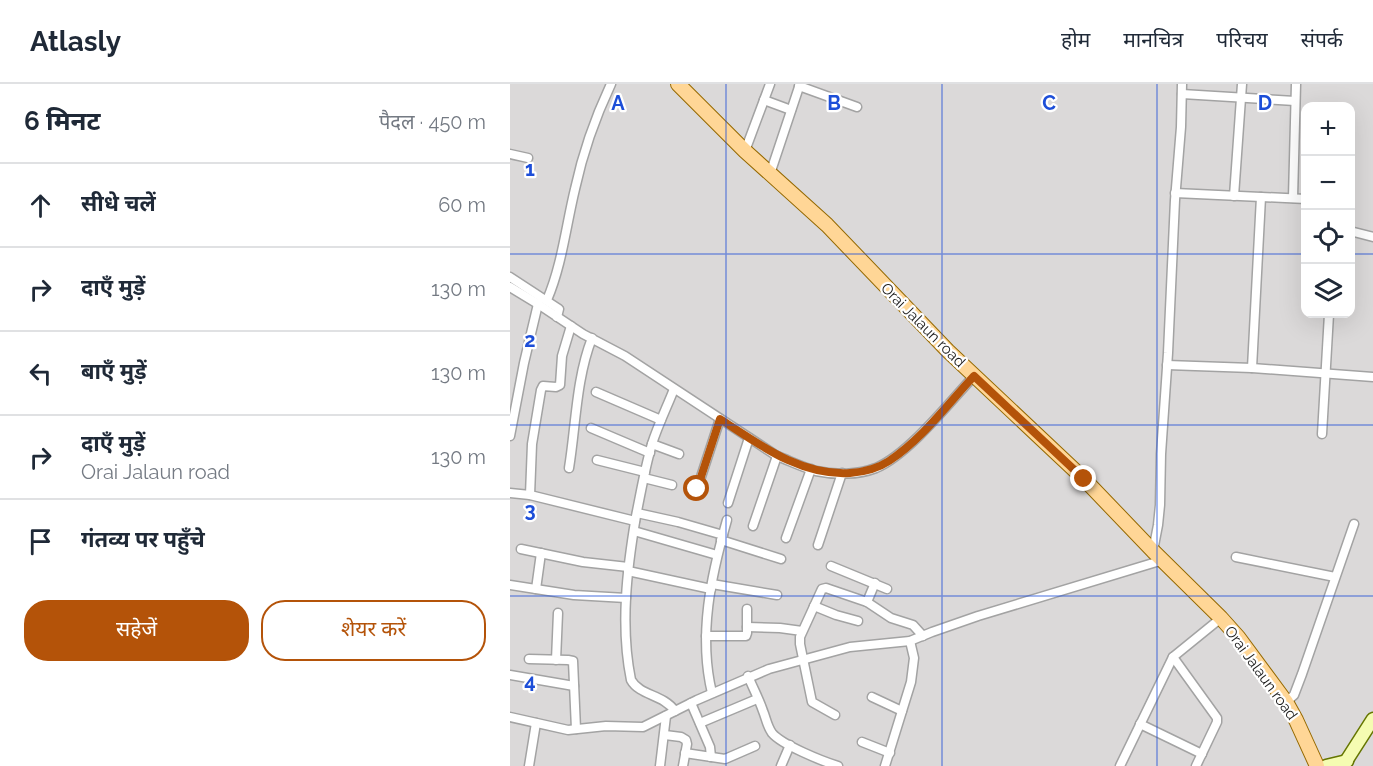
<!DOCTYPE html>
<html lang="hi">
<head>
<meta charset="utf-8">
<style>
  body { margin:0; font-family:Raleway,"Noto Sans Devanagari",sans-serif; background:#f2f2f3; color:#1f2937 }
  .controls { position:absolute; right:18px; top:18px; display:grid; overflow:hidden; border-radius:12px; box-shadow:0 6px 24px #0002 }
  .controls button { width:54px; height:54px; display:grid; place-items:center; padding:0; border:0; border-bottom:2px solid #e0e1e3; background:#fff; color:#1f2937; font:30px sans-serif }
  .stop { position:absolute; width:18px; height:18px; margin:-14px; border:4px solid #b45309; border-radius:50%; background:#fff }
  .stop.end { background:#b45309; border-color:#fff; box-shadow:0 2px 6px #0008 }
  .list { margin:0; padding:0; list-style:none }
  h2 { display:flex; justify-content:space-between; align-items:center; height:78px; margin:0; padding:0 24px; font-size:26px }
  h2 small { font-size:20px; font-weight:400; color:#747a83 }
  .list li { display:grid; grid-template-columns:39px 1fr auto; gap:18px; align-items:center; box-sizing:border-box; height:84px; padding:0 24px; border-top:2px solid #e0e1e3 }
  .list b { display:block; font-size:22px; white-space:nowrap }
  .list p { margin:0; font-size:20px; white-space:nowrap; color:#747a83 }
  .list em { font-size:20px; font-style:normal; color:#747a83 }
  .actions { display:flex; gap:12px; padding:18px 24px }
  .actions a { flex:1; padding:14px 0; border:2px solid #b45309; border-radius:24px; text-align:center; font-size:21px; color:#b45309 }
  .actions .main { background:#b45309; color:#fff }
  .icon { flex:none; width:33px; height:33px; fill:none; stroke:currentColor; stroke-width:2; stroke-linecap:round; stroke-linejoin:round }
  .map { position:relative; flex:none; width:863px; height:682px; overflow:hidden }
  header { display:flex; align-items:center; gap:36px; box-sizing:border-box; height:84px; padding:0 30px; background:#fff; border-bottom:2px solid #e0e1e3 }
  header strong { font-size:28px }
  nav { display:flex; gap:33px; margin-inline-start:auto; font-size:21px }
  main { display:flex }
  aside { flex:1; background:#fff }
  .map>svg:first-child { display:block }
</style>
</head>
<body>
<header>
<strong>Atlasly</strong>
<nav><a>होम</a><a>मानचित्र</a><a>परिचय</a><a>संपर्क</a></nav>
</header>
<main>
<aside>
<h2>6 मिनट<small>पैदल · 450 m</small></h2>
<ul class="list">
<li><svg class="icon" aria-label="ahead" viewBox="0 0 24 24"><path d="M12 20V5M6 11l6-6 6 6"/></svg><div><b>सीधे चलें</b></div><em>60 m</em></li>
<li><svg class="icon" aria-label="right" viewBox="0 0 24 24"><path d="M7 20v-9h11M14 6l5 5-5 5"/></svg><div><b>दाएँ मुड़ें</b></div><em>130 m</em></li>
<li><svg class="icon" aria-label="left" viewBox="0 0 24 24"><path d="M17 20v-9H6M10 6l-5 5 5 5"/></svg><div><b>बाएँ मुड़ें</b></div><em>130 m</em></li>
<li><svg class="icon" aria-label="right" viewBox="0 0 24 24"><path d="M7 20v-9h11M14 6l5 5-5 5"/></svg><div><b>दाएँ मुड़ें</b><p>Orai Jalaun road</p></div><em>130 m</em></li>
<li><svg class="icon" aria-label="arrive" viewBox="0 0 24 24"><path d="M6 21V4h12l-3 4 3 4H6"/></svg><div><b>गंतव्य पर पहुँचे</b></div></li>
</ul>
<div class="actions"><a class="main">सहेजें</a><a>शेयर करें</a></div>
</aside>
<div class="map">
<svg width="863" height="682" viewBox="0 0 863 682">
  <rect width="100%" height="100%" fill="#eeeae1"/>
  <path fill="#dbd9d9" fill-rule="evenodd" d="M 0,0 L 863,0 L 863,682 L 0,682 ZM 796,22 L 840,22 L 840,230 L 796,230 Z"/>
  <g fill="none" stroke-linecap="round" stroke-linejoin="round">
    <defs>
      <g id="street">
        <path d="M 289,2 L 347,23"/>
        <path d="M 672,10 L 785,17"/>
        <path d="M 254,16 L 281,26"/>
        <path d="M 235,67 L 260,0"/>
        <path d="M 0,70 L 18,74"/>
        <path d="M 260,90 L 290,0"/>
        <path d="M 665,109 L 796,115"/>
        <path d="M 724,112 L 732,0"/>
        <path d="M 783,114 L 786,0"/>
        <path d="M 840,147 L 863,153"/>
        <path d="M 0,193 L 49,225 L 47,233"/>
        <path d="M 0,203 L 28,220 L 73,250 L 115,272 L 267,372 C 280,377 292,383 306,387 C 325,391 348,391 366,384 C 399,370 439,319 464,292"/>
        <path d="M 37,216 C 52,181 56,142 65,105 C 73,68 85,34 101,0"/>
        <path d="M 657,281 L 742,284 L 863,293"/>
        <path d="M 742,284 L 751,113"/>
        <path d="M 164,305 C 157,323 148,341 142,360 C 135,383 131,408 126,432 C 117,485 110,542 121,596 C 130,612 153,610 165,627"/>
        <path d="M 86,308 L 151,336"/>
        <path d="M 81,344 L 140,369"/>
        <path d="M 812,350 L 819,230"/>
        <path d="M 0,352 L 14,279 L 28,220"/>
        <path d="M 142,360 L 169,370"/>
        <path d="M 87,376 L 135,388"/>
        <path d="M 59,384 C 66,341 66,295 82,254"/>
        <path d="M 134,394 L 162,401"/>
        <path d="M 187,405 L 210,335"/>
        <path d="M 0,409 L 20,411 L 125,437"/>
        <path d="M 20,411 L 22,360 L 31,306 L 33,302 L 46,303 L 50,301 L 52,272 L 61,242"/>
        <path d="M 218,419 L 239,354"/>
        <path d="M 127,429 L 168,438 L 213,451"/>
        <path d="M 243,442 L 267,372"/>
        <path d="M 124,447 L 207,471"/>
        <path d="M 276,454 L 301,385"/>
        <path d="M 211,456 L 271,475"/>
        <path d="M 308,461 L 332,389"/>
        <path d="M 11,465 L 73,478 L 118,483"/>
        <path d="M 643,467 L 648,441 L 650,421 L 651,370 L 658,269 L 665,116 L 671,43 L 672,0"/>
        <path d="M 726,473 L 825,493"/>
        <path d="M 321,482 L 377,505"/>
        <path d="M 118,487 L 201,505"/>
        <path d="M 202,500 L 267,511"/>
        <path d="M 0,501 L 64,511 L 116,514"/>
        <path d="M 26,505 L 31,469"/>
        <path d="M 357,518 L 365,499"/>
        <path d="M 304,522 L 326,531 L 348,537"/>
        <path d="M 237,543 L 270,544 L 292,547"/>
        <path d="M 196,552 L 236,552 L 237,549 L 237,525"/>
        <path d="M 663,573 L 707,634 L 707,638 L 686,682"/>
        <path d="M 19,575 L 58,576 L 63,577 L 66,645"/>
        <path d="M 46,576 L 48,529"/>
        <path d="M 0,591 L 64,602"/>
        <path d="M 238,592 C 243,604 249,615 253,627 C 256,634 257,642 262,649 C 272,661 312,677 328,682"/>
        <path d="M 202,609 C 188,551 201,492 217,436"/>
        <path d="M 362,613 L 392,627"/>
        <path d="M 776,618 L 784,611 L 792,590 L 844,440"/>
        <path d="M 181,619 L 200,663 L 201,673"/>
        <path d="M 325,631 L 302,618 L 290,560 L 290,553 L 312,505 L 316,504 L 357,518 L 381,534 L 403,541 L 413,552"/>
        <path d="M 0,633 L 58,646 L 96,642 L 133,643 L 187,616 L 259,585 L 340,563 L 400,557 L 422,548 L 468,532 L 653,476"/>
        <path d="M 190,639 L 247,615"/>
        <path d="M 630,640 L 692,670"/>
        <path d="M 155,651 L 171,653 L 176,656 L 177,660 L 173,682"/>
        <path d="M 352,658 L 380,669"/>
        <path d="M 175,669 L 215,675 L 245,662"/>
        <path d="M 19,682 L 26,639"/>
        <path d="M 150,682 L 156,632"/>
        <path d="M 271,682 L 280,661"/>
        <path d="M 375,682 L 401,598 L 404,574 L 400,557"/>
        <path d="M 610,682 L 663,573 L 711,534"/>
      </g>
      <g id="secondary">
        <path d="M 816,682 L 837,677"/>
        <path d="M 833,682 L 863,635"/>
      </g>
      <path id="primary" d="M 168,0 L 235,67 L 317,141 L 438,267 L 574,395 L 643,467 L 711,534 L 728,553 L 776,618 L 786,636 L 807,682"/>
    </defs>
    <use href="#street" stroke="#a3a3a3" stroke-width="11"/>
    <use href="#secondary" stroke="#657600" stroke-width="15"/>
    <use href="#primary" stroke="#956900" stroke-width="16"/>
    <use href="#street" stroke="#fff" stroke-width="8"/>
    <use href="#secondary" stroke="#f5fcb2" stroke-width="12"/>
    <use href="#primary" stroke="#ffd696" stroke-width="14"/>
  </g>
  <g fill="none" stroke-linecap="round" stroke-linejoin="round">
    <path stroke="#b45309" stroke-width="8" d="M 187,405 L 210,335 C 250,361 290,392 340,389 C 354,388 367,385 379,377 C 412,355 437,321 464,292 L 574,395"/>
  </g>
  <path fill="none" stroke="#1d4ed8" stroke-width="1.5" stroke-opacity="0.55" d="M 216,0 L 216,682M 432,0 L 432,682M 647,0 L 647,682M 0,170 L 796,170M 840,170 L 863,170M 0,341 L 863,341M 0,512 L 863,512"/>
  <g text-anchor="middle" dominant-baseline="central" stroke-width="4.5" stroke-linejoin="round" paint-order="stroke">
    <g font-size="15" fill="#1c1c1c" stroke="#fff">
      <text transform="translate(413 241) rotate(45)">Orai Jalaun road</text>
      <text transform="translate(751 589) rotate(54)">Orai Jalaun road</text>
    </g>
  </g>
  <g font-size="20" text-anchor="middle" font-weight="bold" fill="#1d4ed8" stroke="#fff" stroke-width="4.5" stroke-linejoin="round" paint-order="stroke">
    <text x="108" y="26">A</text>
    <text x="324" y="26">B</text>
    <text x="539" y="26">C</text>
    <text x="755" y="26">D</text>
    <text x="20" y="92">1</text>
    <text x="20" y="263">2</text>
    <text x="20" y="433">3</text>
    <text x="20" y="604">4</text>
  </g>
</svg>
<div class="controls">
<button>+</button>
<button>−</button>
<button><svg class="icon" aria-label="locate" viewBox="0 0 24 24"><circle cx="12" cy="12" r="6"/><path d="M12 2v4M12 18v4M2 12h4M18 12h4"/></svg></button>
<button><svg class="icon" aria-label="layers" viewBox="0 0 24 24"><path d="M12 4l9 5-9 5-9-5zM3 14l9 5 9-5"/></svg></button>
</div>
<div class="stop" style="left:187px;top:405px"></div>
<div class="stop end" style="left:574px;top:395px"></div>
</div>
</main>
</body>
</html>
